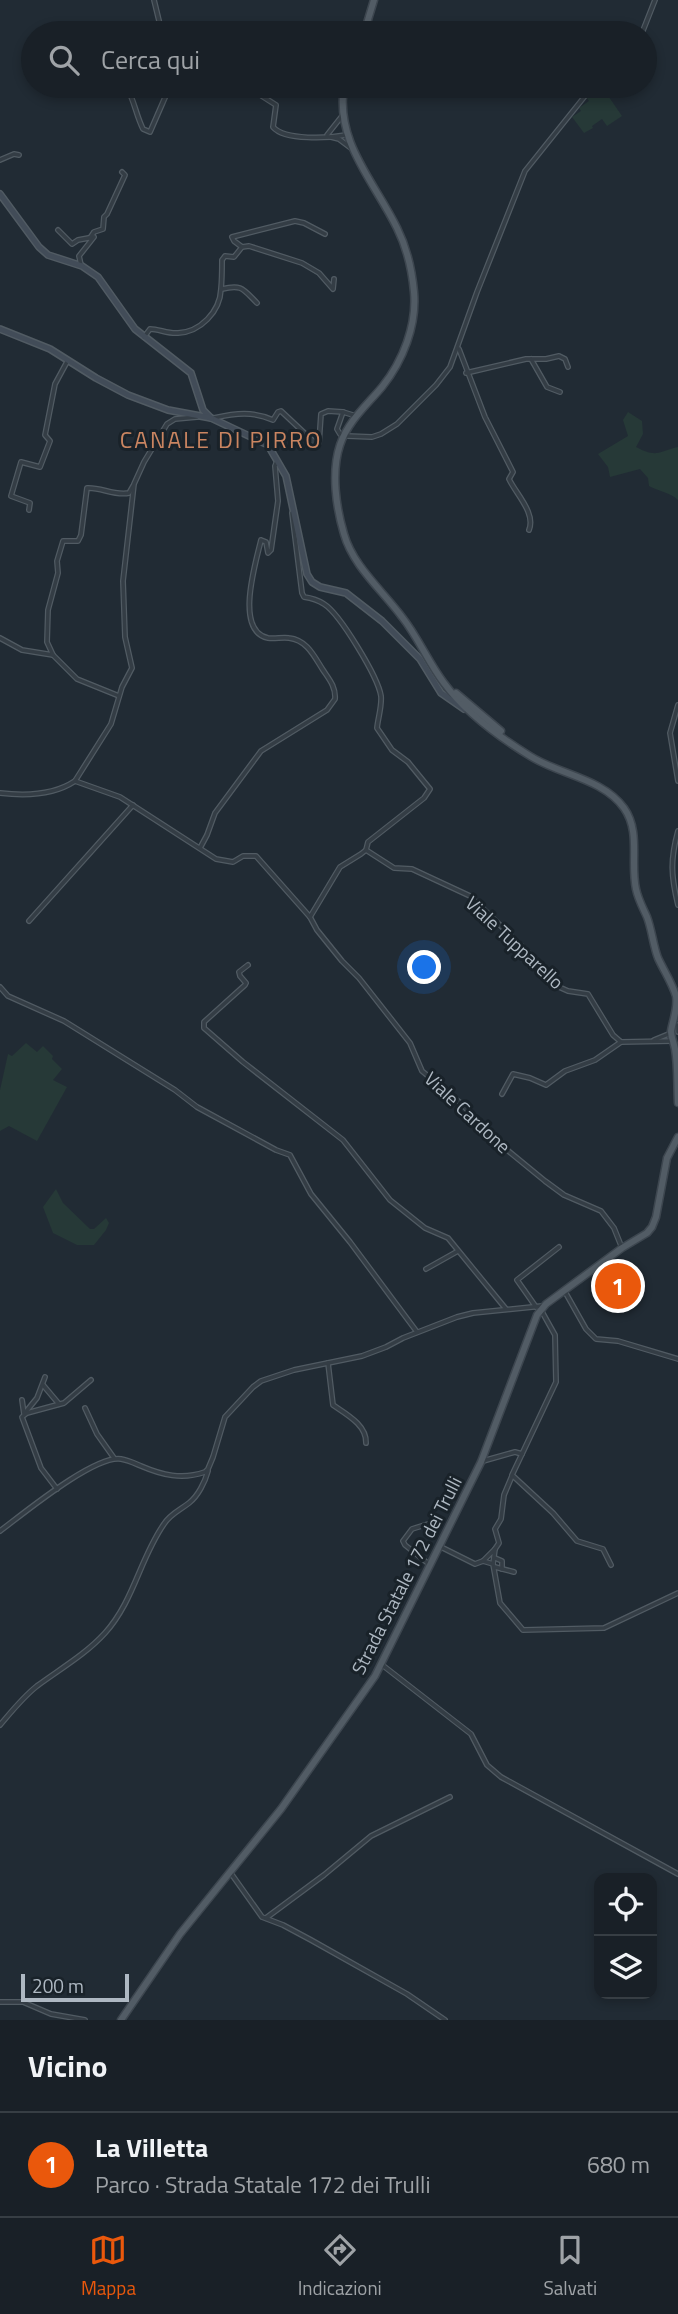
<!DOCTYPE html>
<html lang="it">
<head>
<meta charset="utf-8">
<style>
  body { margin:0; font-family:"Titillium Web",sans-serif; background:#22282f; color:#f1f3f6 }
  .controls { position:absolute; right:21px; bottom:21px; display:grid; overflow:hidden; border-radius:14px; box-shadow:0 4px 10px #0003 }
  .controls button { width:63px; height:63px; display:grid; place-items:center; padding:0; border:0; border-bottom:2px solid #373e44; background:#192027; color:#f1f3f6; font:35px sans-serif }
  .scale { position:absolute; left:21px; bottom:18px; width:108px; box-sizing:border-box; padding-left:7px; border:4px solid #aeb8c2; border-top:0; font-size:19px; line-height:24px; white-space:nowrap; color:#aeb8c2; -webkit-text-stroke:5px #192229; paint-order:stroke }
  .you { position:absolute; left:425px; top:968px; width:24px; height:24px; margin:-18px; border:5px solid #fff; border-radius:50%; background:#1a73e8; box-shadow:0 0 0 10px #1a73e833 }
  .badge { display:grid; place-items:center; width:46px; height:46px; border-radius:50%; background:#ea580c; color:#fff; font-size:23px; font-weight:700 }
  .pin { position:absolute; translate:-50% -50%; border:4px solid #fff; box-shadow:0 2px 7px #0006 }
  .list { margin:0; padding:0; list-style:none }
  h2 { display:flex; justify-content:space-between; align-items:center; height:91px; margin:0; padding:0 28px; font-size:30px }
  h2 small { font-size:23px; font-weight:400; color:#9fa3a7 }
  .list li { display:grid; grid-template-columns:46px 1fr auto; gap:21px; align-items:center; box-sizing:border-box; height:105px; padding:0 28px; border-top:2px solid #373e44 }
  .list b { display:block; font-size:26px; white-space:nowrap }
  .list p { margin:0; font-size:23px; white-space:nowrap; color:#9fa3a7 }
  .list em { font-size:23px; font-style:normal; color:#9fa3a7 }
  .icon { flex:none; width:38px; height:38px; fill:none; stroke:currentColor; stroke-width:2; stroke-linecap:round; stroke-linejoin:round }
  .map { position:relative; flex:none; width:678px; height:2020px; overflow:hidden }
  .search { position:absolute; background:#192027; box-shadow:0 4px 10px #0003; left:21px; right:21px; top:21px; height:77px; display:flex; align-items:center; gap:18px; box-sizing:border-box; padding:0 24px; border-radius:38px; color:#9fa3a7; font-size:26px }
  .sheet { height:196px; background:#192027 }
  nav { display:flex; justify-content:space-around; align-items:center; box-sizing:border-box; height:98px; border-top:2px solid #373e44; background:#192027; font-size:19px; color:#9fa3a7 }
  nav a { display:grid; justify-items:center; gap:4px }
  nav .on { color:#ea580c }
  .map>svg:first-child { display:block }
</style>
</head>
<body>
<div class="map">
<svg width="678" height="2020" viewBox="0 0 678 2020">
  <rect width="100%" height="100%" fill="#212b34"/>
  <g fill="#263937">
    <path d="M 602,87 L 622,116 L 607,126 L 602,119 L 592,126 L 593,128 L 584,133 L 572,117 L 581,111 L 579,108 L 589,101 L 587,98 Z"/>
    <path d="M 628,412 L 642,421 L 643,434 L 636,447 C 657,458 657,452 678,447 L 678,500 C 671,493 658,491 649,486 L 648,478 L 640,469 L 610,477 L 608,467 L 598,454 L 628,436 L 623,420 Z"/>
    <path d="M 26,1043 L 37,1052 L 43,1046 L 53,1056 L 52,1059 L 62,1069 L 53,1080 L 67,1087 L 37,1141 L 9,1126 L 0,1131 L 0,1090 L 8,1054 L 12,1056 Z"/>
    <path d="M 56,1189 L 63,1203 L 90,1229 L 94,1229 L 106,1218 L 109,1223 L 106,1230 L 94,1245 L 77,1245 L 53,1233 L 43,1207 Z"/>
    <path d="M 611,1260 L 637,1275 L 620,1297 L 593,1275 Z"/>
  </g>
  <g fill="none" stroke-linecap="round" stroke-linejoin="round">
    <defs>
      <g id="street">
        <path d="M 154,0 L 162,33"/>
        <path d="M 194,33 L 201,31"/>
        <path d="M 200,33 L 205,26 L 210,24 L 218,28 L 219,33"/>
        <path d="M 642,33 L 655,0"/>
        <path d="M 126,86 C 134,99 136,115 143,129 L 150,132 L 170,86"/>
        <path d="M 246,86 L 276,105 L 273,127 C 285,141 329,138 346,135"/>
        <path d="M 327,135 L 342,116"/>
        <path d="M 331,137 L 339,139 L 351,148"/>
        <path d="M 0,160 L 14,154 L 19,155"/>
        <path d="M 58,230 L 72,244 L 78,240 L 94,237 L 79,256 L 81,265"/>
        <path d="M 90,238 L 94,232 L 103,229 L 104,217 L 107,214 L 125,175 L 122,172"/>
        <path d="M 242,247 L 234,241 L 232,237 L 295,221 L 304,223 L 325,234"/>
        <path d="M 222,289 C 242,284 243,289 257,303"/>
        <path d="M 144,337 L 150,329 C 159,329 168,334 178,333 C 200,332 220,312 221,289 C 222,279 222,270 222,260 L 225,256 L 234,257 L 242,247 L 249,246 L 302,263 L 319,273 L 333,289 L 334,279"/>
        <path d="M 459,349 L 485,417 L 513,472 L 509,479 C 516,494 536,513 529,530"/>
        <path d="M 531,359 L 547,387 L 560,392"/>
        <path d="M 466,373 L 526,359 L 546,359 L 559,356 L 565,359 L 568,367"/>
        <path d="M 214,418 C 236,413 253,411 273,420 L 278,412 L 281,411 L 314,442 L 319,443 L 321,414 L 328,411 L 343,412"/>
        <path d="M 340,434 L 337,429 L 343,412 L 356,416"/>
        <path d="M 347,436 L 372,437 L 381,434 L 397,424 L 436,385 L 450,367 L 477,292 L 525,171 L 593,86"/>
        <path d="M 29,510 L 30,503 L 11,496 L 21,462 L 40,467 L 50,441 L 45,435 L 55,384 L 68,360"/>
        <path d="M 292,513 L 302,593 L 304,597 C 311,598 318,600 324,604 C 340,614 378,677 381,696 C 382,706 378,718 377,728 L 392,750 L 408,762 L 430,789 L 424,798 L 368,842 L 366,850 L 361,854 L 340,867 L 310,917"/>
        <path d="M 0,638 L 22,650 L 53,655 L 77,679 L 119,696"/>
        <path d="M 53,655 L 47,642 L 48,610 L 58,573 L 57,561 L 63,541 L 78,541 L 81,535 L 87,488 C 101,487 114,496 129,493 L 133,486"/>
        <path d="M 678,705 L 670,733 L 678,781"/>
        <path d="M 75,781 L 120,797 L 216,859 L 233,862 L 243,856 L 256,856 L 310,917 L 317,930 L 342,961 L 359,978 L 410,1043 L 422,1071 L 463,1105 L 490,1136 L 545,1181 L 564,1195 L 601,1211 L 614,1228 L 622,1248"/>
        <path d="M 75,781 L 111,724 L 122,687 L 132,668 L 125,637 L 123,581 L 134,484 L 144,462 L 167,424 L 175,419 L 197,417"/>
        <path d="M 0,793 C 25,796 54,795 75,781"/>
        <path d="M 678,831 C 670,860 671,876 678,905"/>
        <path d="M 200,848 L 207,835 L 215,813 L 261,751 L 327,710 L 335,699 C 336,687 329,679 323,670 C 314,656 307,640 289,638 C 282,637 275,639 268,638 C 234,631 256,562 261,540 L 266,542 L 268,553 L 271,550 L 278,501 L 275,466 L 277,461"/>
        <path d="M 366,850 L 394,868 L 412,869 L 470,896 L 544,968 L 559,987 L 568,991 L 588,994 L 613,1035 L 621,1042 L 672,1041"/>
        <path d="M 29,921 L 133,805"/>
        <path d="M 248,965 L 239,972 L 240,976 L 246,983 L 245,985 L 204,1022 L 204,1028 L 243,1062 L 343,1140 L 390,1200 L 425,1228 L 448,1238 L 506,1309"/>
        <path d="M 0,987 L 8,996 L 64,1021 L 175,1090 L 197,1107 L 276,1150 L 290,1155 L 311,1194 L 350,1242 L 417,1332"/>
        <path d="M 678,1025 L 678,1032"/>
        <path d="M 654,1040 L 671,1033"/>
        <path d="M 502,1094 L 513,1074 L 530,1078 L 546,1085 L 565,1071 L 595,1060 L 621,1042"/>
        <path d="M 426,1269 L 458,1251"/>
        <path d="M 564,1290 L 586,1329 L 596,1339 L 618,1341 L 678,1359"/>
        <path d="M 536,1307 L 517,1280 L 559,1247"/>
        <path d="M 328,1363 L 333,1405 C 346,1414 367,1425 366,1443"/>
        <path d="M 43,1385 L 59,1404"/>
        <path d="M 22,1400 L 24,1414 L 37,1398 L 45,1377"/>
        <path d="M 85,1408 L 97,1434 L 114,1458"/>
        <path d="M 522,1454 L 512,1475 L 553,1513 L 577,1541 L 603,1549 L 611,1565"/>
        <path d="M 483,1461 L 515,1452 L 522,1454 L 556,1382 L 555,1335 L 541,1310"/>
        <path d="M 57,1489 L 41,1468 L 22,1417 L 27,1413 L 64,1403 L 91,1380"/>
        <path d="M 428,1524 L 412,1529 L 403,1541 L 405,1545 L 430,1565"/>
        <path d="M 0,1531 C 23,1514 94,1455 121,1459 C 128,1460 134,1463 141,1466 C 162,1475 182,1480 205,1472 L 208,1469 L 213,1457 L 225,1417 L 253,1387 L 261,1381 L 294,1370 L 362,1356 L 386,1347 L 403,1338 L 457,1317 L 473,1313 L 542,1306"/>
        <path d="M 439,1546 L 475,1564 L 483,1561 L 493,1564 L 500,1603 L 523,1630 L 604,1628 L 678,1593"/>
        <path d="M 495,1549 L 499,1543 L 495,1529 L 501,1519 L 504,1495 L 512,1476"/>
        <path d="M 495,1558 L 502,1561 L 502,1569"/>
        <path d="M 483,1561 L 495,1549 L 493,1564"/>
        <path d="M 495,1567 L 514,1572"/>
        <path d="M 381,1664 L 471,1734 L 487,1765 L 501,1777 L 678,1874"/>
        <path d="M 0,1725 C 12,1711 23,1697 37,1686 C 60,1669 86,1654 105,1633 C 134,1601 140,1558 164,1524 C 170,1514 180,1510 189,1503 C 198,1496 205,1482 208,1471"/>
        <path d="M 230,1872 L 262,1917 L 283,1925 L 311,1940 L 407,1994 L 445,2020"/>
        <path d="M 266,1918 L 324,1875 L 371,1836 L 450,1797"/>
        <path d="M 0,2002 L 23,2002 L 51,2014 L 85,2020"/>
      </g>
      <g id="secondary">
        <path d="M 0,194 L 39,247 L 48,255 L 82,266 L 98,277 L 135,329 L 191,373 L 203,410 L 211,418 L 268,445 L 286,476 L 307,574 L 312,582 L 320,587 L 346,593 L 382,621 L 420,659 L 441,693 L 464,709"/>
        <path d="M 0,329 L 50,349 L 96,378 L 128,395 L 168,410 L 211,418"/>
      </g>
      <g id="primary">
        <path d="M 364,33 L 374,0"/>
        <path d="M 344,86 C 335,142 374,181 397,228 C 407,248 412,270 414,292 C 417,325 403,361 382,387 C 367,405 348,421 340,445 C 331,472 336,507 344,534 C 353,566 382,590 402,617 C 418,637 428,662 444,683 C 466,713 499,737 530,756 C 560,775 602,778 624,808 C 641,832 630,862 636,889 C 638,899 643,908 647,917 C 652,930 653,945 658,958 C 664,971 672,983 676,996 C 678,1009 673,1019 671,1031 C 671,1037 674,1043 675,1049 C 678,1066 677,1085 678,1103"/>
        <path d="M 456,693 L 501,731"/>
        <path d="M 121,2020 L 180,1934 L 281,1809 L 375,1676 L 481,1462 L 537,1315 L 546,1304 L 622,1248 L 647,1233 L 652,1227 L 656,1217 L 667,1158 L 678,1137"/>
      </g>
    </defs>
    <use href="#street" stroke="#515b63" stroke-width="6"/>
    <use href="#secondary" stroke="#515b63" stroke-width="8"/>
    <use href="#primary" stroke="#3d464f" stroke-width="9"/>
    <use href="#street" stroke="#343d45" stroke-width="3.5"/>
    <use href="#secondary" stroke="#424c58" stroke-width="5"/>
    <use href="#primary" stroke="#525c65" stroke-width="6"/>
  </g>
  <g text-anchor="middle" dominant-baseline="central" stroke-width="6" stroke-linejoin="round" paint-order="stroke">
    <g font-size="19" fill="#aeb8c2" stroke="#192229">
      <text transform="translate(515 942) rotate(43)">Viale Tupparello</text>
      <text transform="translate(468 1112) rotate(43)">Viale Cardone</text>
      <text transform="translate(406 1575) rotate(-63)">Strada Statale 172 dei Trulli</text>
    </g>
    <g font-size="23" letter-spacing="2" fill="#ca8561" stroke="#192229">
      <text x="221" y="439">CANALE DI PIRRO</text>
    </g>
  </g>
</svg>
<div class="controls">
<button><svg class="icon" aria-label="locate" viewBox="0 0 24 24"><circle cx="12" cy="12" r="6"/><path d="M12 2v4M12 18v4M2 12h4M18 12h4"/></svg></button>
<button><svg class="icon" aria-label="layers" viewBox="0 0 24 24"><path d="M12 4l9 5-9 5-9-5zM3 14l9 5 9-5"/></svg></button>
</div>
<div class="scale">200 m</div>
<div class="you"></div>
<div class="pin badge" style="left:618px;top:1286px">1</div>
<div class="search"><svg class="icon" aria-label="search" viewBox="0 0 24 24"><circle cx="10" cy="10" r="6"/><path d="M15 15l6 6"/></svg>Cerca qui</div>
</div>
<section class="sheet">
<h2>Vicino<small></small></h2>
<ul class="list">
<li><span class="badge">1</span><div><b>La Villetta</b><p>Parco · Strada Statale 172 dei Trulli</p></div><em>680 m</em></li>
</ul>
</section>
<nav>
<a class="on"><svg class="icon" aria-label="map" viewBox="0 0 24 24"><path d="M3 6l6-2 6 2 6-2v14l-6 2-6-2-6 2zM9 4v14M15 6v14"/></svg>Mappa</a>
<a><svg class="icon" aria-label="directions" viewBox="0 0 24 24"><path d="M12 3l9 9-9 9-9-9zM9 14v-3h6M13 9l2 2-2 2"/></svg>Indicazioni</a>
<a><svg class="icon" aria-label="saved" viewBox="0 0 24 24"><path d="M7 4h10v16l-5-4-5 4z"/></svg>Salvati</a>
</nav>
</body>
</html>
